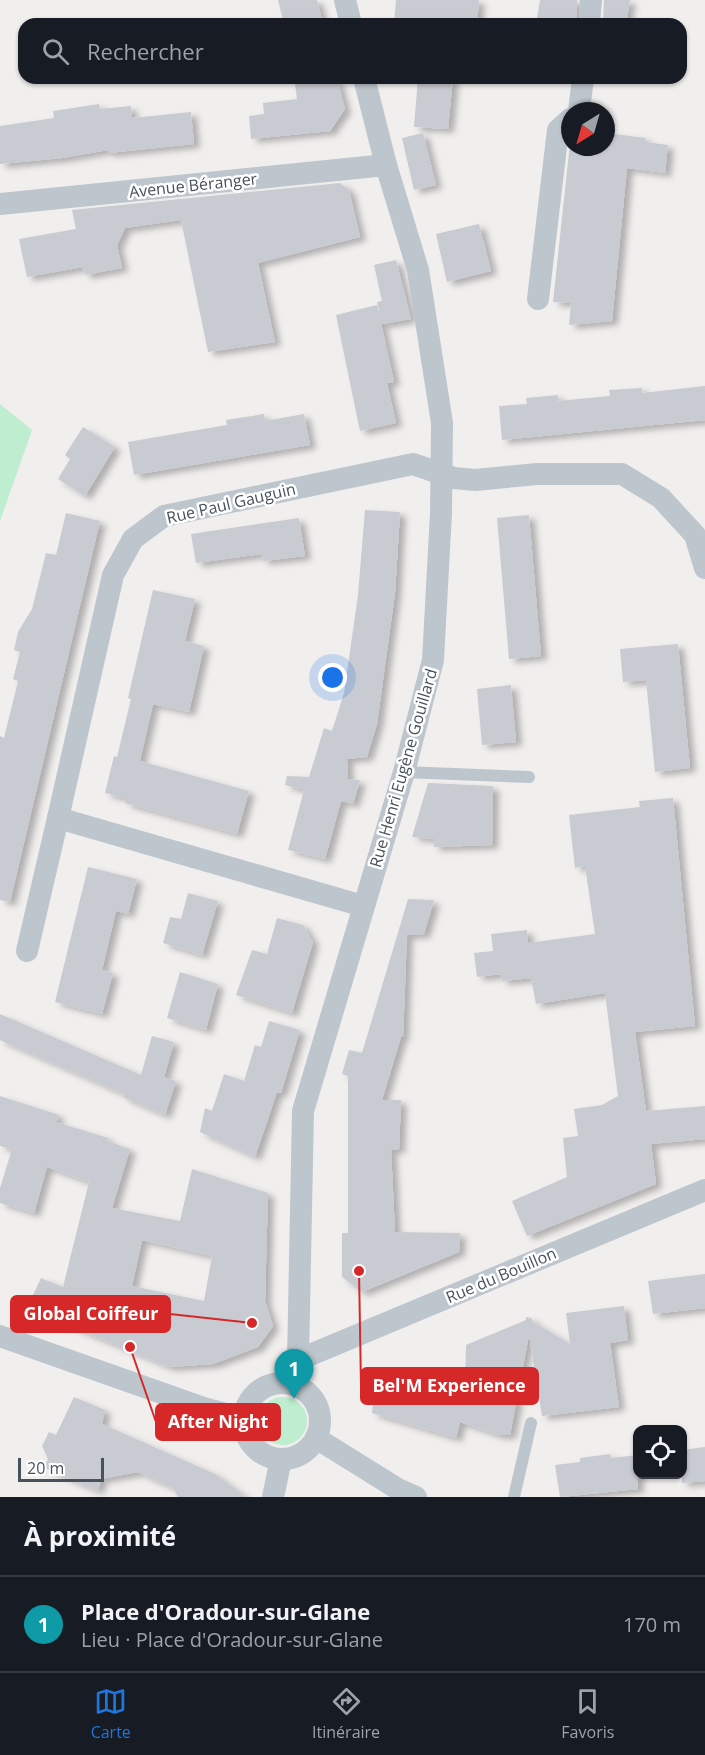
<!DOCTYPE html>
<html lang="fr">
<head>
<meta charset="utf-8">
<style>
  body { margin:0; font-family:"Open Sans",sans-serif; background:#20242c; color:#f1f3f6 }
  .controls { position:absolute; right:18px; bottom:18px; display:grid; overflow:hidden; border-radius:12px; box-shadow:0 2px 4px #0004 }
  .controls button { width:54px; height:54px; display:grid; place-items:center; padding:0; border:0; border-bottom:2px solid #363941; background:#171b24; color:#f1f3f6; font:30px sans-serif }
  .compass { position:absolute; left:561px; top:102px; width:54px; height:54px; border-radius:50%; background:#171b24; box-shadow:0 2px 4px #0004; rotate:217deg }
  .scale { position:absolute; left:18px; bottom:15px; width:86px; box-sizing:border-box; padding-left:6px; border:3px solid #47525b; border-top:0; font-size:16px; line-height:21px; white-space:nowrap; color:#47525b; -webkit-text-stroke:4px #fff; paint-order:stroke }
  .you { position:absolute; left:333px; top:678px; width:21px; height:21px; margin:-15px; border:4px solid #fff; border-radius:50%; background:#1a73e8; box-shadow:0 0 0 9px #1a73e833 }
  .badge { display:grid; place-items:center; width:39px; height:39px; border-radius:50%; background:#1e75db; color:#fff; font-size:20px; font-weight:700 }
  .pin { position:absolute; translate:-50% -50px; filter:drop-shadow(0 2px 3px #0008) }
  .pin::after { content:''; position:absolute; top:32px; width:21px; height:18px; background:inherit; clip-path:polygon(0 0,100% 0,50% 100%) }
  .list { margin:0; padding:0; list-style:none }
  h2 { display:flex; justify-content:space-between; align-items:center; height:78px; margin:0; padding:0 24px; font-size:26px }
  h2 small { font-size:20px; font-weight:400; color:#9ea1a6 }
  .list li { display:grid; grid-template-columns:39px 1fr auto; gap:18px; align-items:center; box-sizing:border-box; height:96px; padding:0 24px; border-top:2px solid #363941 }
  .list b { display:block; font-size:22px; white-space:nowrap }
  .list p { margin:0; font-size:20px; white-space:nowrap; color:#9ea1a6 }
  .list em { font-size:20px; font-style:normal; color:#9ea1a6 }
  .icon { flex:none; width:33px; height:33px; fill:none; stroke:currentColor; stroke-width:2; stroke-linecap:round; stroke-linejoin:round }
  .map { position:relative; flex:none; width:705px; height:1497px; overflow:hidden }
  .search { position:absolute; background:#171b24; box-shadow:0 2px 4px #0004; left:18px; right:18px; top:18px; height:66px; display:flex; align-items:center; gap:15px; box-sizing:border-box; padding:0 21px; border-radius:18px; color:#9ea1a6; font-size:22px }
  .sheet { height:174px; background:#171b24 }
  nav { display:flex; justify-content:space-around; align-items:center; box-sizing:border-box; height:84px; border-top:2px solid #363941; background:#171b24; font-size:16px; color:#9ea1a6 }
  nav a { display:grid; justify-items:center; gap:3px }
  nav .on { color:#1e75db }
  .map>svg:first-child { display:block }
</style>
</head>
<body>
<div class="map">
<svg width="705" height="1497" viewBox="0 0 705 1497">
  <defs>
    <filter id="shadow"><feDropShadow dx="6" dy="4" stdDeviation="3" flood-color="#0004"/></filter>
  </defs>
  <rect width="100%" height="100%" fill="#f1eeee"/>
  <g fill="#beedcf">
    <path d="M 0,404 L 32,430 L 0,521 Z"/>
    <circle cx="283" cy="1421" r="24"/>
  </g>
  <g fill="#c8cbd1" fill-rule="evenodd" filter="url(#shadow)">
    <path d="M 278,0 L 317,0 L 323,24 L 284,24 Z"/>
    <path d="M 396,0 L 479,0 L 477,24 L 394,24 Z"/>
    <path d="M 540,0 L 577,0 L 576,24 L 536,24 Z"/>
    <path d="M 604,0 L 630,0 L 626,24 L 603,24 Z"/>
    <path d="M 418,78 L 453,78 L 448,129 L 414,127 Z"/>
    <path d="M 337,79 L 345,109 L 330,131 L 251,139 L 249,116 L 264,114 L 263,103 L 297,99 L 295,84 Z"/>
    <path d="M 99,104 L 100,109 L 131,106 L 132,118 L 191,112 L 194,144 L 108,153 L 108,150 L 62,158 L 0,164 L 0,126 L 54,118 L 53,111 Z"/>
    <path d="M 423,133 L 436,185 L 414,190 L 402,138 Z"/>
    <path d="M 606,133 L 646,138 L 645,142 L 668,145 L 665,173 L 627,168 L 612,321 L 569,325 L 571,303 L 553,302 L 570,143 L 570,147 L 606,147 Z"/>
    <path d="M 340,183 L 349,190 L 360,237 L 258,263 L 275,342 L 208,352 L 181,220 L 125,228 L 117,245 L 122,268 L 85,275 L 83,267 L 27,277 L 19,239 L 76,229 L 72,210 Z"/>
    <path d="M 479,224 L 491,271 L 447,282 L 436,234 Z"/>
    <path d="M 396,260 L 411,319 L 382,324 L 377,302 L 382,301 L 374,265 Z"/>
    <path d="M 377,305 L 394,382 L 387,383 L 396,423 L 360,431 L 336,315 Z"/>
    <path d="M 705,386 L 705,420 L 502,440 L 499,406 L 527,404 L 526,398 L 558,395 L 558,401 L 610,396 L 609,390 L 642,388 L 642,393 Z"/>
    <path d="M 264,414 L 265,421 L 304,414 L 310,445 L 134,475 L 128,442 L 227,425 L 226,420 Z"/>
    <path d="M 83,427 L 115,447 L 85,496 L 58,479 L 70,459 L 65,455 Z"/>
    <path d="M 365,510 L 400,512 L 395,593 L 377,724 L 367,757 L 347,759 L 348,779 L 360,780 L 353,804 L 341,801 L 325,859 L 288,850 L 304,790 L 285,785 L 287,776 L 309,777 L 324,728 L 332,731 L 344,693 L 358,595 Z"/>
    <path d="M 66,513 L 100,521 L 10,902 L 0,900 L 0,736 L 4,738 L 18,681 L 13,679 L 20,652 L 14,650 L 18,632 L 32,609 L 46,553 L 56,555 Z"/>
    <path d="M 529,515 L 541,656 L 509,659 L 497,518 Z"/>
    <path d="M 299,518 L 305,556 L 263,561 L 262,554 L 196,563 L 191,534 Z"/>
    <path d="M 153,590 L 195,599 L 185,641 L 204,646 L 189,712 L 153,704 L 140,761 L 249,791 L 237,834 L 125,803 L 126,798 L 105,793 L 114,756 L 117,757 L 131,699 L 128,698 Z"/>
    <path d="M 678,644 L 690,768 L 655,772 L 646,680 L 623,682 L 620,649 Z"/>
    <path d="M 511,685 L 516,742 L 482,745 L 477,689 Z"/>
    <path d="M 428,783 L 493,786 L 492,845 L 434,847 L 433,839 L 412,837 Z"/>
    <path d="M 673,798 L 695,1026 L 635,1032 L 646,1111 L 705,1106 L 705,1139 L 651,1144 L 656,1184 L 527,1236 L 512,1201 L 567,1177 L 563,1138 L 578,1136 L 574,1109 L 602,1105 L 618,1096 L 605,993 L 536,1004 L 531,978 L 502,981 L 501,974 L 477,977 L 474,953 L 493,951 L 491,934 L 527,930 L 528,943 L 595,934 L 585,866 L 575,868 L 569,815 L 640,807 L 639,801 Z"/>
    <path d="M 88,867 L 137,879 L 128,914 L 116,911 L 102,970 L 113,973 L 102,1014 L 55,1002 Z"/>
    <path d="M 188,893 L 218,901 L 202,955 L 163,943 L 170,917 L 181,919 Z"/>
    <path d="M 408,899 L 434,900 L 424,934 L 407,935 L 403,1037 L 401,1037 L 382,1100 L 401,1100 L 399,1150 L 391,1149 L 395,1232 L 460,1233 L 459,1252 L 362,1292 L 342,1277 L 342,1233 L 348,1233 L 348,1076 L 342,1074 L 349,1050 L 362,1053 Z"/>
    <path d="M 277,918 L 303,925 L 313,942 L 292,1013 L 236,995 L 252,950 L 267,954 Z"/>
    <path d="M 180,972 L 218,984 L 206,1030 L 167,1018 Z"/>
    <path d="M 0,1014 L 141,1075 L 152,1036 L 174,1042 L 164,1077 L 176,1081 L 165,1115 L 123,1097 L 124,1094 L 0,1040 Z"/>
    <path d="M 269,1021 L 300,1030 L 281,1093 L 277,1092 L 255,1157 L 200,1132 L 205,1108 L 212,1111 L 224,1074 L 244,1081 L 255,1045 L 261,1047 Z"/>
    <path d="M 0,1096 L 59,1115 L 56,1122 L 108,1138 L 107,1141 L 130,1149 L 112,1208 L 180,1221 L 192,1169 L 268,1193 L 265,1301 L 273,1326 L 258,1347 L 213,1364 L 169,1367 L 27,1308 L 41,1278 L 63,1287 L 89,1182 L 47,1167 L 34,1213 L 0,1203 L 0,1188 L 12,1149 L 0,1146 ZM 142,1240 L 212,1256 L 204,1301 L 132,1286 Z"/>
    <path d="M 705,1274 L 705,1308 L 653,1314 L 648,1281 Z"/>
    <path d="M 624,1306 L 628,1340 L 610,1343 L 619,1407 L 542,1416 L 529,1335 L 510,1435 L 499,1435 L 460,1422 L 456,1438 L 372,1413 L 375,1384 L 432,1389 L 432,1384 L 465,1383 L 466,1345 L 526,1320 L 526,1317 L 532,1318 L 532,1321 L 570,1344 L 566,1313 Z"/>
    <path d="M 74,1397 L 105,1410 L 102,1424 L 215,1474 L 246,1497 L 178,1497 L 173,1488 L 138,1472 L 101,1479 L 98,1491 L 44,1468 L 48,1459 L 42,1446 L 49,1432 L 56,1435 Z"/>
    <path d="M 705,1447 L 705,1481 L 682,1483 L 682,1450 Z"/>
    <path d="M 610,1454 L 611,1458 L 638,1455 L 638,1489 L 560,1497 L 555,1465 L 580,1462 L 580,1458 Z"/>
  </g>
  <g fill="none" stroke-linecap="round" stroke-linejoin="round">
    <g stroke="#bdc6cd" stroke-width="12">
      <path d="M 404,772 L 529,777"/>
      <path d="M 514,1497 L 531,1423"/>
    </g>
    <g stroke="#bdc6cd" stroke-width="22">
      <path d="M 345,0 L 351,24"/>
      <path d="M 589,24 L 591,0"/>
      <path d="M 579,111 L 583,78"/>
      <path d="M 0,204 L 386,165"/>
      <path d="M 538,299 L 558,130 L 570,119"/>
      <path d="M 363,906 L 58,818 L 113,575 L 133,539 L 164,516 L 413,464 L 454,478 L 475,480 L 537,474 L 622,474 L 661,498 L 695,535 L 705,568"/>
      <path d="M 27,951 L 58,818"/>
      <path d="M 0,1336 L 204,1408 L 244,1419"/>
      <path d="M 298,1360 L 705,1190"/>
      <circle cx="282" cy="1421" r="38"/>
      <path d="M 293,1385 L 298,1360 L 303,1111 L 404,772 L 433,660 L 441,513 L 442,423 L 418,270 L 386,165 L 364,78"/>
      <path d="M 316,1438 L 398,1489 L 416,1497"/>
      <path d="M 273,1497 L 281,1459"/>
    </g>
  </g>
  <g text-anchor="middle" dominant-baseline="central" stroke-width="5" stroke-linejoin="round" paint-order="stroke">
    <g font-size="16" fill="#47525b" stroke="#fff">
      <text transform="translate(193 185) rotate(-6)">Avenue Béranger</text>
      <text transform="translate(231 503) rotate(-13)">Rue Paul Gauguin</text>
      <text transform="translate(403 768) rotate(-74)">Rue Henri Eugène Gouillard</text>
      <text transform="translate(501 1275) rotate(-23)">Rue du Bouillon</text>
    </g>
  </g>
  <path fill="none" stroke="#d62828" stroke-width="2" d="M252 1323L170 1314M359 1271L361 1386M130 1347L156 1422"/>
  <g fill="#d62828" stroke="#fff" stroke-width="2">
    <circle cx="252" cy="1323" r="6"/>
    <circle cx="359" cy="1271" r="6"/>
    <circle cx="130" cy="1347" r="6"/>
  </g>
  <g fill="#d62828" stroke="#d62828" stroke-width="2">
    <rect x="11" y="1296" width="159" height="36" rx="6"/>
    <rect x="361" y="1368" width="177" height="36" rx="6"/>
    <rect x="156" y="1404" width="124" height="36" rx="6"/>
  </g>
  <g font-size="18" text-anchor="middle" font-weight="bold" fill="#fff">
    <text x="91" y="1320">Global Coiffeur</text>
    <text x="449" y="1392">Bel'M Experience</text>
    <text x="218" y="1428">After Night</text>
  </g>
</svg>
<div class="controls">
<button><svg class="icon" aria-label="locate" viewBox="0 0 24 24"><circle cx="12" cy="12" r="6"/><path d="M12 2v4M12 18v4M2 12h4M18 12h4"/></svg></button>
</div>
<svg class="compass" viewBox="-18 -18 36 36"><path d="M0-13l5 13h-10z" fill="#e53935"/><path d="M0 13l5-13h-10z" fill="#9ea1a6"/></svg>
<div class="scale">20 m</div>
<div class="you"></div>
<div class="pin badge" style="left:294px;top:1399px;background:#0f9aa8">1</div>
<div class="search"><svg class="icon" aria-label="search" viewBox="0 0 24 24"><circle cx="10" cy="10" r="6"/><path d="M15 15l6 6"/></svg>Rechercher</div>
</div>
<section class="sheet">
<h2>À proximité<small></small></h2>
<ul class="list">
<li><span class="badge" style="background:#0f9aa8">1</span><div><b>Place d'Oradour-sur-Glane</b><p>Lieu · Place d'Oradour-sur-Glane</p></div><em>170 m</em></li>
</ul>
</section>
<nav>
<a class="on"><svg class="icon" aria-label="map" viewBox="0 0 24 24"><path d="M3 6l6-2 6 2 6-2v14l-6 2-6-2-6 2zM9 4v14M15 6v14"/></svg>Carte</a>
<a><svg class="icon" aria-label="directions" viewBox="0 0 24 24"><path d="M12 3l9 9-9 9-9-9zM9 14v-3h6M13 9l2 2-2 2"/></svg>Itinéraire</a>
<a><svg class="icon" aria-label="saved" viewBox="0 0 24 24"><path d="M7 4h10v16l-5-4-5 4z"/></svg>Favoris</a>
</nav>
</body>
</html>
